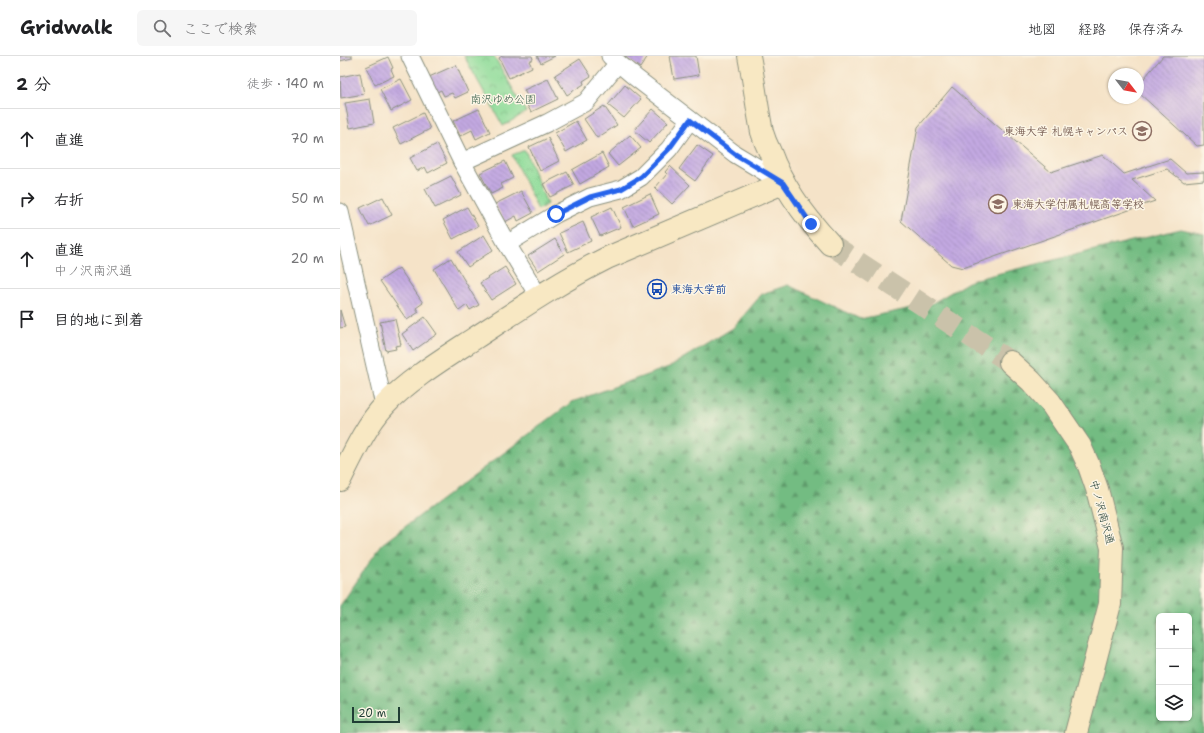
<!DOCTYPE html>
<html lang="ja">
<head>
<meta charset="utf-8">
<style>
  body { margin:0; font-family:"Shantell Sans","Klee One",sans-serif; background:#f6f6f6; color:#202124 }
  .controls { position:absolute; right:12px; bottom:12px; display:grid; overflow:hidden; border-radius:6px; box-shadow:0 1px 3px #0004 }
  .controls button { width:36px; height:36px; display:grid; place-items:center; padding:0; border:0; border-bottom:1px solid #e0e0e0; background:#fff; color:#202124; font:20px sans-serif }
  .compass { position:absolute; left:768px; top:12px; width:36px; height:36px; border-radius:50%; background:#fff; box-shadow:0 1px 3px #0004; rotate:121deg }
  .scale { position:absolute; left:12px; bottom:10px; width:48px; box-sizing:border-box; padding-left:4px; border:2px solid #1f3d34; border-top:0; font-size:11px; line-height:14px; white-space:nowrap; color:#1f3d34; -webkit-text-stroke:3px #fcf5e5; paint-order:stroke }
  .stop { position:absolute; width:12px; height:12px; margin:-9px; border:3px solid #2563eb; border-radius:50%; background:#fff }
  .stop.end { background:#2563eb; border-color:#fff; box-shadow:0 1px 4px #0008 }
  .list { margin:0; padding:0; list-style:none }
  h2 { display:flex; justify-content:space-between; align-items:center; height:52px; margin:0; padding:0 16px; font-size:17px }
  h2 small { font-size:13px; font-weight:400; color:#757577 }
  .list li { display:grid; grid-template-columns:26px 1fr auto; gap:12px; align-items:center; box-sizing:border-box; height:60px; padding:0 16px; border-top:1px solid #e0e0e0 }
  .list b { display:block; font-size:15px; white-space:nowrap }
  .list p { margin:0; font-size:13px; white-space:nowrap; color:#757577 }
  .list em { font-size:13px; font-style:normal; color:#757577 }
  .icon { flex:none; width:22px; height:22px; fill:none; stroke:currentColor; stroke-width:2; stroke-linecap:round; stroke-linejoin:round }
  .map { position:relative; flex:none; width:864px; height:677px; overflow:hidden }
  header { display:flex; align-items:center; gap:24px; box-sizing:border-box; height:56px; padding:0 20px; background:#fff; border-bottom:1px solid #e0e0e0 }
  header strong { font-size:19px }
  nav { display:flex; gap:22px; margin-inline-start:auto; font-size:14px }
  .search { width:280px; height:36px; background:#f6f6f6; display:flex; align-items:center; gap:10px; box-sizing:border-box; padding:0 14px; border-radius:6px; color:#757577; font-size:15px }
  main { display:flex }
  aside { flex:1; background:#fff }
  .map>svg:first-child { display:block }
</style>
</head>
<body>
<header>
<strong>Gridwalk</strong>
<div class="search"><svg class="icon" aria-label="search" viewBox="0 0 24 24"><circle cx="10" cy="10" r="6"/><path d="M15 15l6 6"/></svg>ここで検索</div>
<nav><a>地図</a><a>経路</a><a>保存済み</a></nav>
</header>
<main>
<aside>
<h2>2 分<small>徒歩 · 140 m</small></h2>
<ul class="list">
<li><svg class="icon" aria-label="ahead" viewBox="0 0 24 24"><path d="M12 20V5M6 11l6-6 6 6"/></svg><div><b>直進</b></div><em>70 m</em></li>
<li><svg class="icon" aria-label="right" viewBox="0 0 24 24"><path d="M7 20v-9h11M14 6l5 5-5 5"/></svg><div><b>右折</b></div><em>50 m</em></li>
<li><svg class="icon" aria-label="ahead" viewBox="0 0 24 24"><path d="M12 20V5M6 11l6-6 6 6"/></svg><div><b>直進</b><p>中ノ沢南沢通</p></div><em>20 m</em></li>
<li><svg class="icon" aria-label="arrive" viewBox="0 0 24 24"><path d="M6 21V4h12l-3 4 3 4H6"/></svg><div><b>目的地に到着</b></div></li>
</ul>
</aside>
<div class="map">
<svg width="864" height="677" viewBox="0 0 864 677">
  <defs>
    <pattern id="forest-firs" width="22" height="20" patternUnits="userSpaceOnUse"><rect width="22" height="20" fill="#73bc82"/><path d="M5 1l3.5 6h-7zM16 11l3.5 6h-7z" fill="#5e9a6b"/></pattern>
    <pattern id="park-crowns" width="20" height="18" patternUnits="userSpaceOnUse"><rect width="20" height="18" fill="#8fdc9a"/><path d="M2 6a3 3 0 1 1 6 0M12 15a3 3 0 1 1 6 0" fill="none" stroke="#74b47e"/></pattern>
    <pattern id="building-back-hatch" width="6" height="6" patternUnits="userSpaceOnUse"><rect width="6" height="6" fill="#c3a9e2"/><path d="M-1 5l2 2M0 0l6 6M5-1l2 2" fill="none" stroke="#9e8bb8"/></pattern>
  </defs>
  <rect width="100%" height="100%" fill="#fcf5e5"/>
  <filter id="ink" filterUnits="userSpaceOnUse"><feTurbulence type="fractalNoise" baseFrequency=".025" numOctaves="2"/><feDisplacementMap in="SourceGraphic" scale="8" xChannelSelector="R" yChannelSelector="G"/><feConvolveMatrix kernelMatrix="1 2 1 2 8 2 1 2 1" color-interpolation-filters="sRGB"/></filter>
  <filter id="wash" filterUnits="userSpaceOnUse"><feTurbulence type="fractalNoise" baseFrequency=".012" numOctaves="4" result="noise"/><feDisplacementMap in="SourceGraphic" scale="16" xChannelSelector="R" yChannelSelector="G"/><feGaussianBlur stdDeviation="0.9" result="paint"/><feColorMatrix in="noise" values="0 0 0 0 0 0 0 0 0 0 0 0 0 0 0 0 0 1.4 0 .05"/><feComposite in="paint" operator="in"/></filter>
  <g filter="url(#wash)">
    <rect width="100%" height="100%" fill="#f5e3c8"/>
    <path fill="url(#forest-firs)" stroke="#497c5b" fill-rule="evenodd" d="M 841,173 L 864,178 L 863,677 L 0,677 L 0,550 L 42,488 L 232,346 L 329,311 L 393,272 L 422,238 L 448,229 L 520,263 L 591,248 L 632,224 ZM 819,560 L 849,560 L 849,662 L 819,662 Z"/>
    <g fill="url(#park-crowns)" stroke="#578c67">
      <path d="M 124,0 L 154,0 L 186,56 L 163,70 Z"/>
      <path d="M 185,94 L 207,148 L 198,154 L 172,99 Z"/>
    </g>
    <g id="blocks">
      <g fill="url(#building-back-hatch)">
        <path d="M 0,0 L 12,0 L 12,2 L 0,5 Z"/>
        <path d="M 162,0 L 192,0 L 193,3 L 189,5 L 192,11 L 169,22 L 159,2 Z"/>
        <path d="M 197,0 L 215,0 L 201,7 Z"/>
        <path d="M 286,0 L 308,0 L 300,12 L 285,1 Z"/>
        <path d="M 330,0 L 356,0 L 359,19 L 334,23 Z"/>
        <path d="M 823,0 L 864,0 L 864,89 L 857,90 L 800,38 L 799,28 Z"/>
        <path d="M 48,1 L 53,12 L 51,13 L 54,20 L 35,29 L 26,11 Z"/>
        <path d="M 240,3 L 251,20 L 243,25 L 244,28 L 227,39 L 215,19 Z"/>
        <path d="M 116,9 L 128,36 L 115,42 L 112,37 L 104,40 L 101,34 L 95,37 L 89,21 Z"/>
        <path d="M 20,17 L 24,38 L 1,42 L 0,21 Z"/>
        <path d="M 61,23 L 72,44 L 51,55 L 40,33 Z"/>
        <path d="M 208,23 L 218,43 L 191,56 L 185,46 L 189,44 L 184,34 Z"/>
        <path d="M 285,29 L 301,43 L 284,62 L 268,49 Z"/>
        <path d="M 612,31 L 711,116 L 763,99 L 784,118 L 830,103 L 846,117 L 864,116 L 864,124 L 844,126 L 827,113 L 792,124 L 815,145 L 623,212 L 611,209 L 561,165 L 578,71 Z"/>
        <path d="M 30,43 L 34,67 L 10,72 L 5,47 Z"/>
        <path d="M 264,50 L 277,69 L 257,82 L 244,63 Z"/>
        <path d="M 139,53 L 150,76 L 136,83 L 132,74 L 120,80 L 113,65 Z"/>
        <path d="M 313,53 L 328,66 L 309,87 L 294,74 Z"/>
        <path d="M 83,57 L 90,73 L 61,88 L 53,72 Z"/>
        <path d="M 236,65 L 247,84 L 226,96 L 215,77 Z"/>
        <path d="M 290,79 L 301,92 L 278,110 L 268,98 Z"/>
        <path d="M 208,82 L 219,105 L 200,115 L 189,91 Z"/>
        <path d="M 97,88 L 107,107 L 88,117 L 85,111 L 77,115 L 70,102 Z"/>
        <path d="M 357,89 L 373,100 L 355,125 L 339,113 Z"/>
        <path d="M 262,97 L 269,111 L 240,128 L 232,114 Z"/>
        <path d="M 165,105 L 173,122 L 161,128 L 163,132 L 151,138 L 140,117 Z"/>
        <path d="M 330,110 L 350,129 L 332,148 L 315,132 L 327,118 L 325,116 Z"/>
        <path d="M 227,116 L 234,129 L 210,141 L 203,128 Z"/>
        <path d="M 111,120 L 121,139 L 95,152 L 85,133 Z"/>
        <path d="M 181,135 L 193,157 L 178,165 L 176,160 L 165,166 L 155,148 Z"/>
        <path d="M 310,138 L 319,158 L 293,170 L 284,151 Z"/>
        <path d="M 43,141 L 52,159 L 29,170 L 20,152 Z"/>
        <path d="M 127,151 L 138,170 L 113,183 L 103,164 Z"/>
        <path d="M 272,151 L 281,171 L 260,180 L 251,161 Z"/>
        <path d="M 243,166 L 251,185 L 228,196 L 219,177 Z"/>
        <path d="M 144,179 L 153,194 L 128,211 L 118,196 Z"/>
        <path d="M 215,183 L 224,198 L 198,215 L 188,200 Z"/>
        <path d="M 111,202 L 139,249 L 130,254 L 127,249 L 119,255 L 94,213 Z"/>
        <path d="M 165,211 L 176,228 L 151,244 L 140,227 Z"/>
        <path d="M 59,212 L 83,247 L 76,252 L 79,256 L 67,264 L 40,225 Z"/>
        <path d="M 0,254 L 5,271 L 0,272 Z"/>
        <path d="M 85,261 L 97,278 L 73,295 L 62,278 Z"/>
        <path d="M 55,263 L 61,289 L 55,290 L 56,293 L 46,295 L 40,266 Z"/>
      </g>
    </g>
  </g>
  <g filter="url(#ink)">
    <use href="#blocks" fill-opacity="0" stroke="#8a907e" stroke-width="1"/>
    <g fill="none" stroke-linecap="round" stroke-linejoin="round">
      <path stroke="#cac2aa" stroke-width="22" stroke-dasharray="22 11" stroke-linecap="butt" d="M 490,188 L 670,306"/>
      <defs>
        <g id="street">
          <path d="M 70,0 L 122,106 L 167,188 L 199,241"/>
          <path d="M 270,0 L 296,22 L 395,98 L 443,127"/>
          <path d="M 122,106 L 207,67 L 246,46 L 278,7"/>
          <path d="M 0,156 L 44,349"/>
          <path d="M 167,188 L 216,158 L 250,141 L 281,133 L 301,121 L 329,93 L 350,64"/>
        </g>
        <g id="secondary">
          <path d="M 409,0 C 414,25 417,51 422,76 C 424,83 427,90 430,96 C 443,132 465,161 490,188"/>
          <path d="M 670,306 L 691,325 L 710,346 L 740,390 L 749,410 L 757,433 L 772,492 L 770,548 L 736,677"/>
          <path d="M 0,424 C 12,400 26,369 45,349 C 68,324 106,301 135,282 C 178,254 221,225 267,202 L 443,127"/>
        </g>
      </defs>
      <use href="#street" stroke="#8a907e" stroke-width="19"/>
      <use href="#secondary" stroke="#8a907e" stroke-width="24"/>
      <use href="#street" stroke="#fff" stroke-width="17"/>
      <use href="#secondary" stroke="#f8e8c3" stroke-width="22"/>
    </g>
  </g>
  <g fill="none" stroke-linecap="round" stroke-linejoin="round" filter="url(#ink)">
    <path stroke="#2563eb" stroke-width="5" d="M 216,158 L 250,141 L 281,133 L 301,121 L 329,93 L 350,64 L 395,98 L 443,127 L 471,168"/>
  </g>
  <defs>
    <symbol id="university-ring" viewBox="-11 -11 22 22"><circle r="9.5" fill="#fcf5e5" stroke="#8d6e63" stroke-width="1.5"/><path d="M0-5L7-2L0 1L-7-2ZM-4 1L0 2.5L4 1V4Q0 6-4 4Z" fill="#8d6e63"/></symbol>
    <symbol id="school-ring" viewBox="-11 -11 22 22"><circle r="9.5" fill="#fcf5e5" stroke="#8d6e63" stroke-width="1.5"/><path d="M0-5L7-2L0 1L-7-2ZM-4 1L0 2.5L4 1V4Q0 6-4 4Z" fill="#8d6e63"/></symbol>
    <symbol id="bus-ring" viewBox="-11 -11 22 22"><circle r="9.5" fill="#fcf5e5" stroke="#1a4fb4" stroke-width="1.5"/><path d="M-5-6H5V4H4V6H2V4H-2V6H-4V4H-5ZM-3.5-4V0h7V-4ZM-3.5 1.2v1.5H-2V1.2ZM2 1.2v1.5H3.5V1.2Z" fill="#1a4fb4"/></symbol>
  </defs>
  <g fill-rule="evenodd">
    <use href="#university-ring" x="791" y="64" width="22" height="22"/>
    <use href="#school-ring" x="647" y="137" width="22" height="22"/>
    <use href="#bus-ring" x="306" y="222" width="22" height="22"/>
  </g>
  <g text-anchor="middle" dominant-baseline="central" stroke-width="3" stroke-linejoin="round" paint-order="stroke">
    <g font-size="11" fill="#355d48" stroke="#fcf5e5">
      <text x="163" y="43">南沢ゆめ公園</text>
    </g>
    <g font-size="11" font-weight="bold" fill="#785e54" stroke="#fcf5e5" text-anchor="end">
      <text x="788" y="75">東海大学 札幌キャンパス</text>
      <text x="672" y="148" text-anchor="start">東海大学付属札幌高等学校</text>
    </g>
    <g font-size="11" font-weight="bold" fill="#164399" stroke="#fcf5e5" text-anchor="start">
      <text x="331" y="233">東海大学前</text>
    </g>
    <g font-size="11" fill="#1f3d34" stroke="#fcf5e5">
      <text transform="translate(762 456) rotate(75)">中ノ沢南沢通</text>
    </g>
  </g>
</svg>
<div class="controls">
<button>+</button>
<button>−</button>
<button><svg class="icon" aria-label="layers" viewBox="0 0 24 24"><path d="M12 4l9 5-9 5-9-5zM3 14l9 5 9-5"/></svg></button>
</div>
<svg class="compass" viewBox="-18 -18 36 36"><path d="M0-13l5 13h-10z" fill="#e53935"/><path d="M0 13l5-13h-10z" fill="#757577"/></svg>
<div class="scale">20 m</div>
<div class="stop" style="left:216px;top:158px"></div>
<div class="stop end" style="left:471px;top:168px"></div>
</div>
</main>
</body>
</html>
